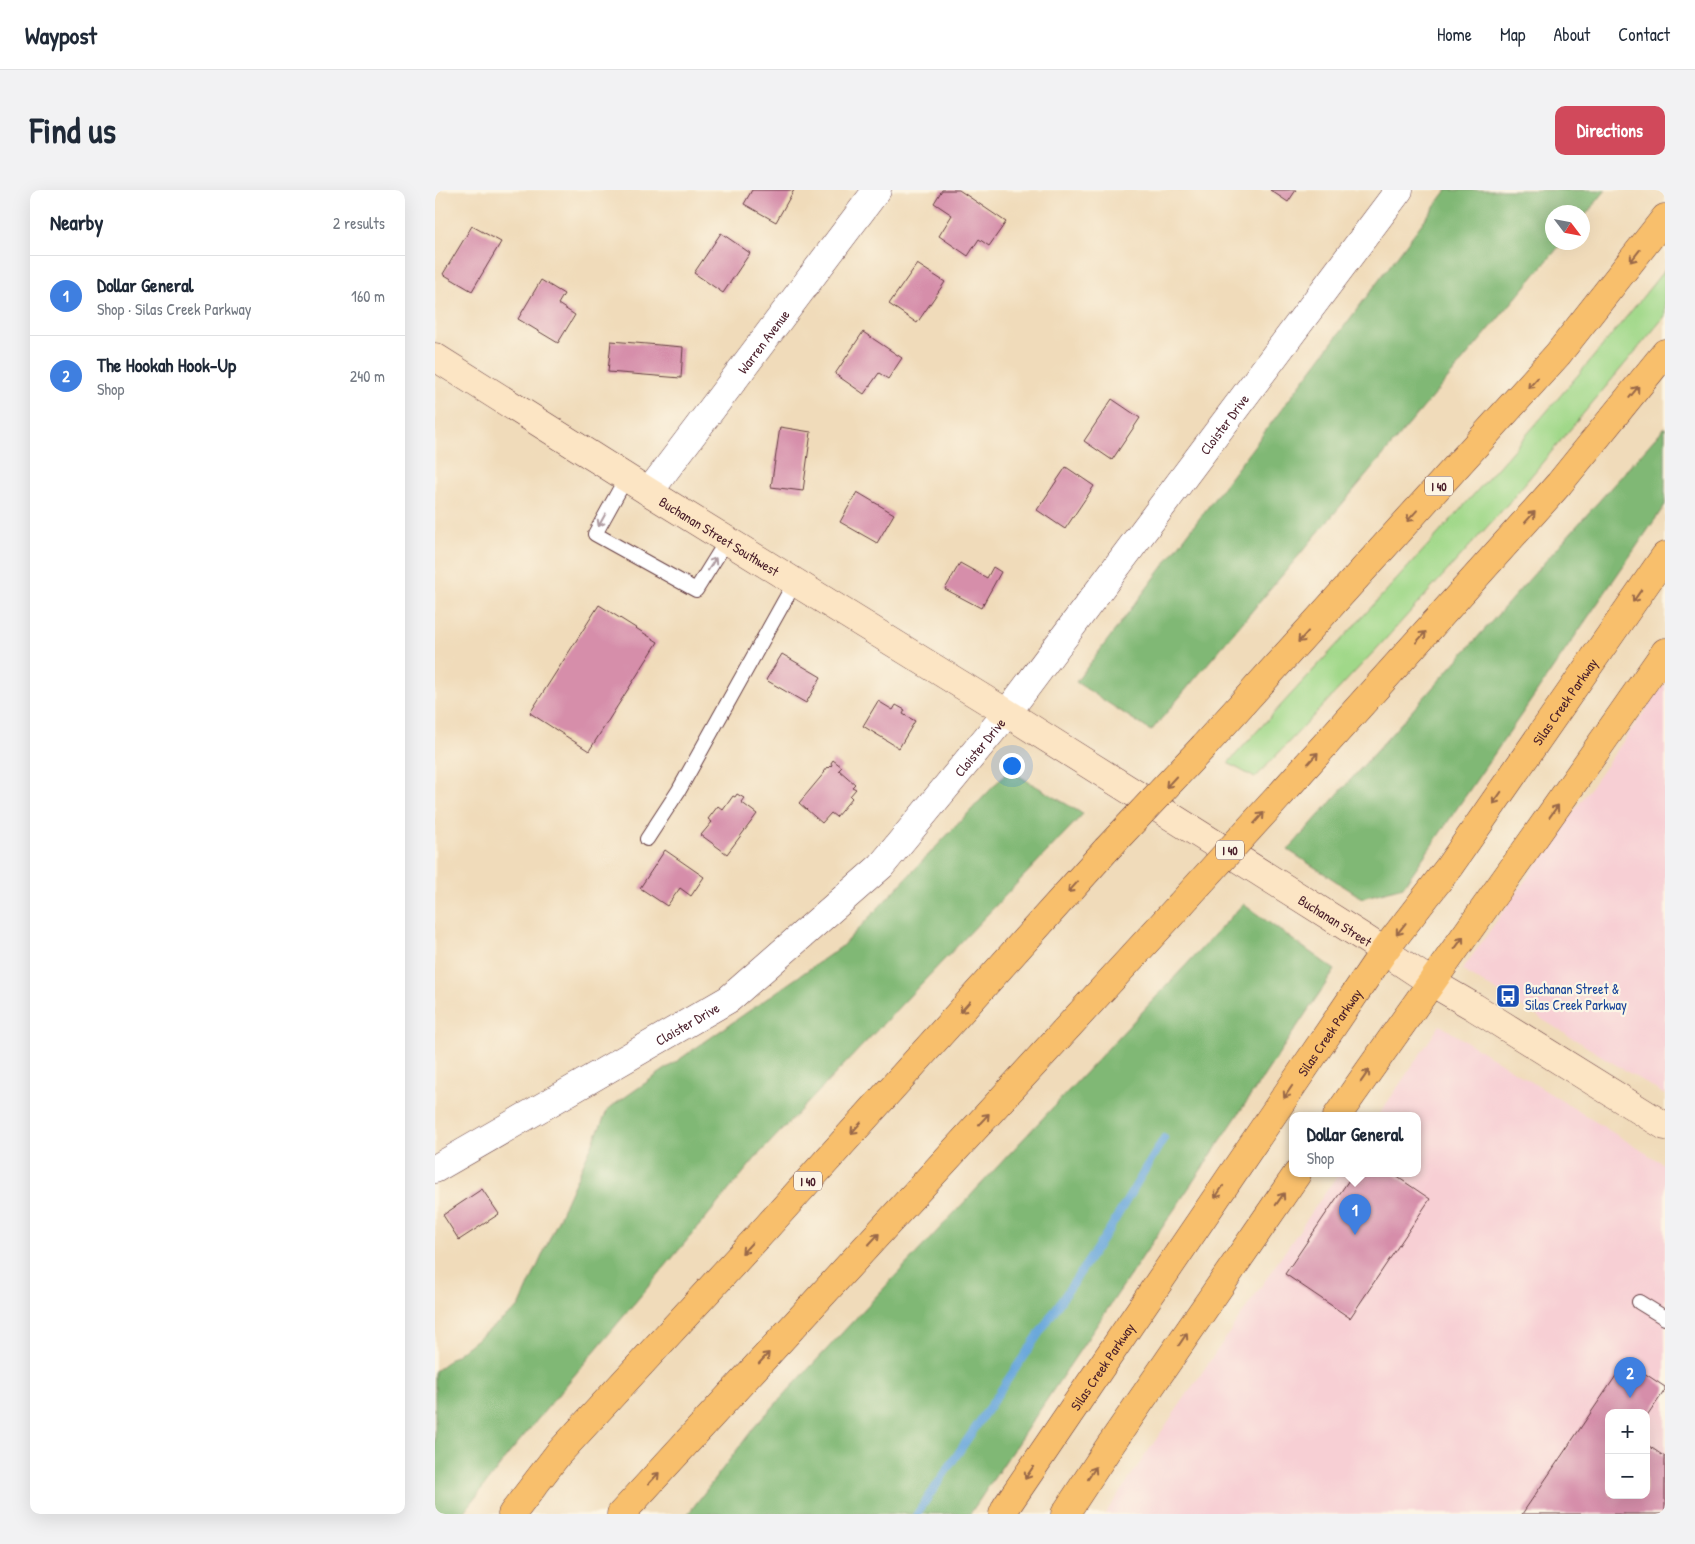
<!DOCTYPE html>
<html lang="en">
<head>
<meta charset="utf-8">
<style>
  body { margin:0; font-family:"Patrick Hand",sans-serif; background:#f2f2f3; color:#1f2937 }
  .controls { position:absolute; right:15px; bottom:15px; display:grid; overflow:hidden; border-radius:10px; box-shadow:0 5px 20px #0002 }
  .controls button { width:45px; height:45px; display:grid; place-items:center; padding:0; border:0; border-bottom:1px solid #e0e1e3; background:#fff; color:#1f2937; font:25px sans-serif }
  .compass { position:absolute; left:1110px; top:15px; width:45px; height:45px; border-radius:50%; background:#fff; box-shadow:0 5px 20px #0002; rotate:122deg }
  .you { position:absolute; left:576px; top:575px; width:18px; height:18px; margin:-12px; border:4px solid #fff; border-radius:50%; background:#1a73e8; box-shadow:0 0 0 8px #1a73e833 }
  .badge { display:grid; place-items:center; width:32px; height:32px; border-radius:50%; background:#d1495b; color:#fff; font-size:16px; font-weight:700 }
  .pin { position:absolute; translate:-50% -41px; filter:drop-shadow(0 1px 2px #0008) }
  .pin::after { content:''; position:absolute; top:26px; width:18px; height:15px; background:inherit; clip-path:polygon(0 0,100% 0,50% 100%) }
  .popup { position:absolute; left:854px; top:922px; width:132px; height:65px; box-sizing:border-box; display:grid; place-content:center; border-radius:10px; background:#fff; filter:drop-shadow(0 1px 4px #0005); font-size:16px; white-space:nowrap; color:#747a83 }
  .popup b { font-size:19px; color:#1f2937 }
  .popup::after { content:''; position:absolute; left:50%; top:100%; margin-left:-10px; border:10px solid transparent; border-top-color:#fff }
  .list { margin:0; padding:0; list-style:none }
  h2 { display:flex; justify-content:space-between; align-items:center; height:65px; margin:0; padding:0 20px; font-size:21px }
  h2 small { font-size:16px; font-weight:400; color:#747a83 }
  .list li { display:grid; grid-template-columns:32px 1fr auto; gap:15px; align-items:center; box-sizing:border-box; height:80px; padding:0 20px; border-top:1px solid #e0e1e3 }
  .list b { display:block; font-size:19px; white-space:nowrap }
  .list p { margin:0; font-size:16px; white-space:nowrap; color:#747a83 }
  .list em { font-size:16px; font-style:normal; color:#747a83 }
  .map { position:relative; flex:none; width:1230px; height:1324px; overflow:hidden; border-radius:10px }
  header { display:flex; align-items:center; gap:30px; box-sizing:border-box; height:70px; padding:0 25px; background:#fff; border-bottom:1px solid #e0e1e3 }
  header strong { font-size:24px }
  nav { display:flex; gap:28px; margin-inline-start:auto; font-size:18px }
  .intro { display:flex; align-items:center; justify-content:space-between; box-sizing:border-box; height:120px; padding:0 30px }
  h1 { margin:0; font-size:35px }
  .button { padding:12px 22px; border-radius:10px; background:#d1495b; color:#fff; font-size:18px; font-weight:700 }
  main { display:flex; gap:30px; padding:0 30px }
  aside { flex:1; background:#fff; border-radius:10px; box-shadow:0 5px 20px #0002 }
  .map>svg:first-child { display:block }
</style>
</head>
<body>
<header>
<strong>Waypost</strong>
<nav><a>Home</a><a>Map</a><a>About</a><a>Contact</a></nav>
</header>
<div class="intro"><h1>Find us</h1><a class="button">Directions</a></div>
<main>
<aside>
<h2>Nearby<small>2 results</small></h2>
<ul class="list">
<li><span class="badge" style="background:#3f7fe0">1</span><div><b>Dollar General</b><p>Shop · Silas Creek Parkway</p></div><em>160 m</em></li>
<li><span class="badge" style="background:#3f7fe0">2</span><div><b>The Hookah Hook-Up</b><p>Shop</p></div><em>240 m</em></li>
</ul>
</aside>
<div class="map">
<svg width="1230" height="1324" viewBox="0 0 1230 1324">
  <rect width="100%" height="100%" fill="#fcf5e5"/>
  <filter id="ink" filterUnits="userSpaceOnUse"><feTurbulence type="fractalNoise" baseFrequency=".02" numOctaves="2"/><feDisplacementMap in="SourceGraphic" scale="10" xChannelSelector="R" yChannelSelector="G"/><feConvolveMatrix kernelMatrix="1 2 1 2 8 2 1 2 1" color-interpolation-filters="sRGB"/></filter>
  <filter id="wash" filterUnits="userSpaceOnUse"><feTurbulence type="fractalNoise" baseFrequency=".0096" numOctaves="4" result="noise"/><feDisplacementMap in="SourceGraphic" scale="20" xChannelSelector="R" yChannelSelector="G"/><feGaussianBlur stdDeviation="1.12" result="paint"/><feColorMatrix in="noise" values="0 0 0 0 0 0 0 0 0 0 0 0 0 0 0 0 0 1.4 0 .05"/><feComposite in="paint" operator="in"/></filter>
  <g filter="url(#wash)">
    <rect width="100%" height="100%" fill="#f0dbba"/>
    <g fill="#f7cfd4" fill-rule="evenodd">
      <path d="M 1230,492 L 1230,905 L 1027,780 Z"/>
      <path d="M 1005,835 L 1230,975 L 1230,1324 L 670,1324 L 903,984 L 982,984 L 982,926 L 943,926 ZM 1174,1223 L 1211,1223 L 1211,1305 L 1174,1305 Z"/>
    </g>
    <path fill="#a0d889" stroke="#757c5a" d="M 1230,79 L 1230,126 L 1071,316 L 947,453 L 820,588 L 793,573 C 941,411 1094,251 1230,79 Z"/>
    <g fill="#80b875" stroke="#656c50">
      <path d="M 1012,0 L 1171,0 L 1148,28 L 1148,22 L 1118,22 L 1118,52 L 1127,53 L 716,541 L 641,492 Z"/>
      <path d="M 1230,237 L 1230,315 L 968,697 L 927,708 L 853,660 Z"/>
      <path d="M 574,580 L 648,624 L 324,964 L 72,1266 L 28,1324 L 0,1324 L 0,1181 L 84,1117 L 173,919 L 406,757 Z"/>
      <path d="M 808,714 L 900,780 L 535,1324 L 253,1324 L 321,1235 Z"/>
    </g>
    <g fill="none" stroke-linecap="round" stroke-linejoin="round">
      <path stroke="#69a7db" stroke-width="8" d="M 482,1324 L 674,1040 L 729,948"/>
    </g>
    <g id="blocks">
      <g fill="#d68eaa">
        <path d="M 317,0 L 359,0 L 341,32 L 309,14 Z"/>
        <path d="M 507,0 L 524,0 L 571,32 L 554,56 L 544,49 L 533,66 L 504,46 L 517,25 L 499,13 Z"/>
        <path d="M 835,0 L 861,0 L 853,12 Z"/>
        <path d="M 37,36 L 66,52 L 37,101 L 8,84 Z"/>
        <path d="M 286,43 L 315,63 L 288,103 L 259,83 Z"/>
        <path d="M 482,74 L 510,92 L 482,133 L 454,114 Z"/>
        <path d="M 106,90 L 129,104 L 123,114 L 140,125 L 123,153 L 83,129 Z"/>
        <path d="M 428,142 L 467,168 L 453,189 L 444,183 L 429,204 L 400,184 Z"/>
        <path d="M 176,151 L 248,157 L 246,188 L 173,182 Z"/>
        <path d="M 677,209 L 705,228 L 677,270 L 649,251 Z"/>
        <path d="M 345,237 L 376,242 L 368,301 L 336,297 Z"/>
        <path d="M 631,277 L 659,296 L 630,339 L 602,320 Z"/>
        <path d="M 422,302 L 459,324 L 442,353 L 405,332 Z"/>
        <path d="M 525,373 L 552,388 L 558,377 L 566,382 L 546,418 L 510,399 Z"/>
        <path d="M 164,415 L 223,452 L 154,561 L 95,523 Z"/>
        <path d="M 347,464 L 386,487 L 371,513 L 331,490 Z"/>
        <path d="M 443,511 L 458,520 L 461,515 L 470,520 L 468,524 L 480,531 L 464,558 L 428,536 Z"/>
        <path d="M 398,570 L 407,577 L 404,580 L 420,594 L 417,597 L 421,599 L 415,606 L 417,608 L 401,627 L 396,623 L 387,633 L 364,613 L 390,582 L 389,582 L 393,577 L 394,578 L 397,575 L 396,573 Z"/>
        <path d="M 302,604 L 309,608 L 306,612 L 322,624 L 292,664 L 266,645 L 277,632 L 273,629 L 283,616 L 288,620 L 298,606 L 300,607 Z"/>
        <path d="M 230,660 L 269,687 L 256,706 L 245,698 L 232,716 L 205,698 Z"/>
        <path d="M 918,984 L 958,984 L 995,1009 L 915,1128 L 850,1084 Z"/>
        <path d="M 47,999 L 64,1024 L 24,1050 L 8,1025 Z"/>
        <path d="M 1191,1171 L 1230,1197 L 1230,1200 L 1211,1228 L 1211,1223 L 1174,1223 L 1174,1305 L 1211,1305 L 1211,1254 L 1230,1267 L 1230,1324 L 1087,1324 Z"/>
      </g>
    </g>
  </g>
  <g filter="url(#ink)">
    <use href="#blocks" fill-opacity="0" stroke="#633b40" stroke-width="1"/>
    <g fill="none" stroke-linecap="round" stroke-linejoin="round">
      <defs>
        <g id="lane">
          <path d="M 191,288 L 160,344 L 261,400 L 292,350"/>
          <path d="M 212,649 L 244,600 L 360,392"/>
          <path d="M 1204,1112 L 1230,1128"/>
        </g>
        <g id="street">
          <path id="s1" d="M 214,302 L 442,0"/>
          <path id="s2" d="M 0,979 L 294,809 L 446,676 L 572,523 L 964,0"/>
        </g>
        <g id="secondary">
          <path id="s3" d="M 0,167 L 214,302 L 572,523 L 926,746 L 996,792 L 1039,817 L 1230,936"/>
        </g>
        <g id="primary">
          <path d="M 902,926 C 1011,771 1122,618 1230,462"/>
          <path id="s4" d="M 568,1324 L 571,1317 L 949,761 L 1014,677 L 1230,366"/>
          <path d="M 630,1324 L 674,1257 L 862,984"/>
        </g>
        <g id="highway">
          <path d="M 769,556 L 1123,164 L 1230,28"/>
          <path d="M 845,605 L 1124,294 L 1230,163"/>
          <path d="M 77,1324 L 123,1264 L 331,1038 L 671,660"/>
          <path d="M 186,1324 L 744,716"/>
        </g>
      </defs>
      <use href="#lane" stroke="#633b40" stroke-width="16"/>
      <use href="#street" stroke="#633b40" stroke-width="29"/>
      <use href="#secondary" stroke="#633b40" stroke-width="29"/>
      <use href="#primary" stroke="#633b40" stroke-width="29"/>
      <use href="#highway" stroke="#633b40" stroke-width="29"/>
      <use href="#lane" stroke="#fff" stroke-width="14"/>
      <use href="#street" stroke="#fff" stroke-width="28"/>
      <use href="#secondary" stroke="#fce5c4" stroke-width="28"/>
      <use href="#primary" stroke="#f8bf6c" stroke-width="28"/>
      <use href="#highway" stroke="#f8bf6c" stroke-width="28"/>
      <defs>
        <g id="highway-bridge">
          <path d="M 671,660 L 769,556"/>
          <path d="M 744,716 L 845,605"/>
        </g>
      </defs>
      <use href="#highway-bridge" stroke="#633b40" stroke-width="29" stroke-linecap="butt"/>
      <use href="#highway-bridge" stroke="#f8bf6c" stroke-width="28"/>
    </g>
    <defs><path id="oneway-shaft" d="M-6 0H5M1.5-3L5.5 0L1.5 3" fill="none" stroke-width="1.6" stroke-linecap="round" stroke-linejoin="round" transform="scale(1.25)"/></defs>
    <g stroke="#986748">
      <use href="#oneway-shaft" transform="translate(1200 66) rotate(128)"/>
      <use href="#oneway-shaft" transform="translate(1098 193) rotate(132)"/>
      <use href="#oneway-shaft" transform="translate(1199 202) rotate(-51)"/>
      <use href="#oneway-shaft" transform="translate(977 326) rotate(132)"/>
      <use href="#oneway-shaft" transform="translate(1095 327) rotate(-48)"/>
      <use href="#oneway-shaft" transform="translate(1202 406) rotate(125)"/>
      <use href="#oneway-shaft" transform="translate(868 447) rotate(132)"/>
      <use href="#oneway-shaft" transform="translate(986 447) rotate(-48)"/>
      <use href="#oneway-shaft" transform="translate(878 568) rotate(-48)"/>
      <use href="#oneway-shaft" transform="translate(736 592) rotate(133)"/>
      <use href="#oneway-shaft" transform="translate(1062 608) rotate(125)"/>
      <use href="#oneway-shaft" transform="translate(1119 621) rotate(-54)"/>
      <use href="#oneway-shaft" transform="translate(824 628) rotate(-48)"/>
      <use href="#oneway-shaft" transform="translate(638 697) rotate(132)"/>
      <use href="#oneway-shaft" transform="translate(966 739) rotate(128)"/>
      <use href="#oneway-shaft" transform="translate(1024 753) rotate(-54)"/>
      <use href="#oneway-shaft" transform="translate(530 817) rotate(132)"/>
      <use href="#oneway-shaft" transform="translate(930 886) rotate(-55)"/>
      <use href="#oneway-shaft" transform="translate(853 902) rotate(124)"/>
      <use href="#oneway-shaft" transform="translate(549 929) rotate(-47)"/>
      <use href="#oneway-shaft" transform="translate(421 938) rotate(132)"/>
      <use href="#oneway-shaft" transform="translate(784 1002) rotate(124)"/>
      <use href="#oneway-shaft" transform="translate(845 1009) rotate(-55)"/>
      <use href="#oneway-shaft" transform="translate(439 1049) rotate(-47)"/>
      <use href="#oneway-shaft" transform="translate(312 1058) rotate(133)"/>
      <use href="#oneway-shaft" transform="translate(748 1149) rotate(-56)"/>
      <use href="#oneway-shaft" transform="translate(329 1168) rotate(-47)"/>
      <use href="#oneway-shaft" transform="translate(594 1283) rotate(124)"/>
      <use href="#oneway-shaft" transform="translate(657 1283) rotate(-57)"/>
      <use href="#oneway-shaft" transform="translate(219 1288) rotate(-47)"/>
    </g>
    <g stroke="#ae9aa0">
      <use href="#oneway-shaft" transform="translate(167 330) rotate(119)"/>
      <use href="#oneway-shaft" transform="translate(277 374) rotate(-58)"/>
    </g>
  </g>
  <defs>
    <symbol id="bus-square" viewBox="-11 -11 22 22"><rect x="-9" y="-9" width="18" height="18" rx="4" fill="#1a4fb4" stroke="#fcf5e5"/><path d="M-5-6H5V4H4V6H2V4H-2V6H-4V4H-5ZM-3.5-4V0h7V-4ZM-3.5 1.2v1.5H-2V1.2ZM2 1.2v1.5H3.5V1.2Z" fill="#fff"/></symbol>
  </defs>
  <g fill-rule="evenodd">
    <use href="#bus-square" x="1059" y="792" width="28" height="28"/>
  </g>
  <g text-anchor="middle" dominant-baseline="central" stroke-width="4.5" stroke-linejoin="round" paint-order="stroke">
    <g fill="#fcf5e5" stroke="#7f5f63" stroke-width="1">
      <rect x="990" y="286.5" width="28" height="19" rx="4"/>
      <rect x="781" y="650.5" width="28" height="19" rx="4"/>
      <rect x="359" y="981.5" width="28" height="19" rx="4"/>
    </g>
    <g font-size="12" font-weight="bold" fill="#4a1f2b">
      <text x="1004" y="296">I 40</text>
      <text x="795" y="660">I 40</text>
      <text x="373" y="991">I 40</text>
    </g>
    <g font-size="14" fill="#4a1f2b" stroke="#fcf5e5">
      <text stroke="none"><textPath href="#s1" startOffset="189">Warren Avenue</textPath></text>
      <text stroke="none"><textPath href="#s2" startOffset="1101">Cloister Drive</textPath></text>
      <text stroke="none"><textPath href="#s3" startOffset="336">Buchanan Street Southwest</textPath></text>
      <text stroke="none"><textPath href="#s4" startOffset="988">Silas Creek Parkway</textPath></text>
      <text stroke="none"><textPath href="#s2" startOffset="696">Cloister Drive</textPath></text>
      <text stroke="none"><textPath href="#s3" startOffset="1062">Buchanan Street</textPath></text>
      <text stroke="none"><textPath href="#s2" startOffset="291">Cloister Drive</textPath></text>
      <text stroke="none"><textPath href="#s4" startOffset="582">Silas Creek Parkway</textPath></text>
      <text stroke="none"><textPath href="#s4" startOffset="178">Silas Creek Parkway</textPath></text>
    </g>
    <g font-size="14" fill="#164399" stroke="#fcf5e5" text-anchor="start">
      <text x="1090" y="798">Buchanan Street &amp;<tspan x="1090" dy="16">Silas Creek Parkway</tspan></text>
    </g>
  </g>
</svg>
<div class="controls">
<button>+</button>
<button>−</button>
</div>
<svg class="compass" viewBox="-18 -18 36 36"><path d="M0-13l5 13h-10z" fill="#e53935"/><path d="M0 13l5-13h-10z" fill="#747a83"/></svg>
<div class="you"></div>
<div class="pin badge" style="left:920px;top:1045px;background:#3f7fe0">1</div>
<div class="popup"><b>Dollar General</b>Shop</div>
<div class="pin badge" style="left:1195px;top:1208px;background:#3f7fe0">2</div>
</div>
</main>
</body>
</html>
